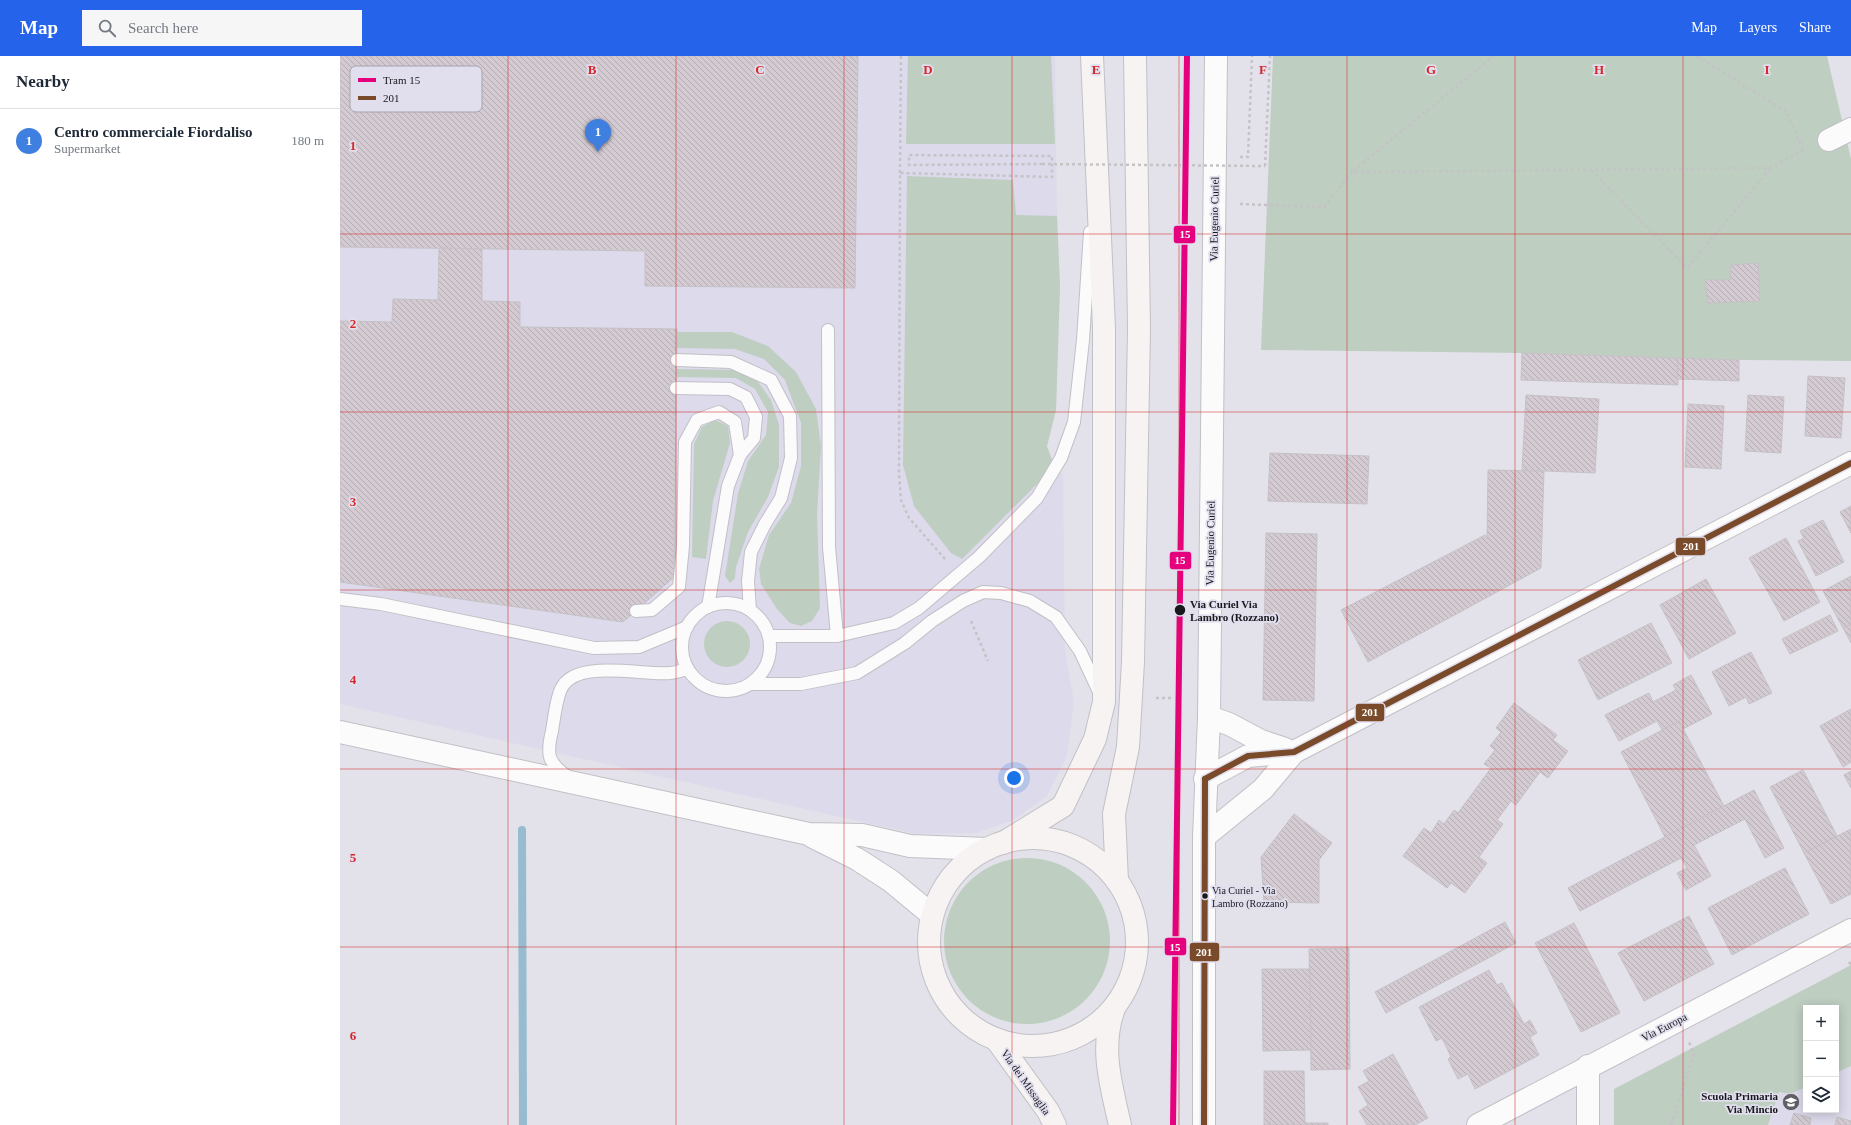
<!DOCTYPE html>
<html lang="en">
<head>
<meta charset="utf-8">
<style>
  body { margin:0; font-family:Georgia,serif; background:#f6f6f7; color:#1f2937 }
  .controls { position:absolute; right:12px; bottom:12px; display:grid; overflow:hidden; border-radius:0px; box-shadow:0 2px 10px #0003 }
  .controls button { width:36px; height:36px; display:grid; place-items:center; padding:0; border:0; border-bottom:1px solid #e0e1e3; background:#fff; color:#1f2937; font:20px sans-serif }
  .you { position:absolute; left:674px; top:722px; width:14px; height:14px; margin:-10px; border:3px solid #fff; border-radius:50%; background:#1a73e8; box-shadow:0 0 0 6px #1a73e833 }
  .badge { display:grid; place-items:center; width:26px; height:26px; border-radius:50%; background:#2563eb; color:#fff; font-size:13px; font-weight:700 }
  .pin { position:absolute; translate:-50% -33px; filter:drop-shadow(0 1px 2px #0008) }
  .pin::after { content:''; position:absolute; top:21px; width:14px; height:12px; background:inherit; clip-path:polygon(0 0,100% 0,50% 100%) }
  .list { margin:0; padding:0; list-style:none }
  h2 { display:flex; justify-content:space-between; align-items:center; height:52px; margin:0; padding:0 16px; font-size:17px }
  h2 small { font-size:13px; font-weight:400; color:#747a83 }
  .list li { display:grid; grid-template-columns:26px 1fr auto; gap:12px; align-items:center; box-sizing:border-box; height:64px; padding:0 16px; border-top:1px solid #e0e1e3 }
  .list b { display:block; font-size:15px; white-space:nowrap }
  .list p { margin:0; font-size:13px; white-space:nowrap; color:#747a83 }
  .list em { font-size:13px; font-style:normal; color:#747a83 }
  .icon { flex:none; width:22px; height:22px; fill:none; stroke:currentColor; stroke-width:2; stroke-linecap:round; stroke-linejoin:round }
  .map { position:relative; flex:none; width:1511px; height:1069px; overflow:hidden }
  header { display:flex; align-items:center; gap:24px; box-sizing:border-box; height:56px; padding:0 20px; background:#2563eb; color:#fff }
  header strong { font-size:19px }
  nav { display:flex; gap:22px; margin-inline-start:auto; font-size:14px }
  .search { width:280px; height:36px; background:#f6f6f7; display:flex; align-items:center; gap:10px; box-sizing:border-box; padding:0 14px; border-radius:0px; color:#747a83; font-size:15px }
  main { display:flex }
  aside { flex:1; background:#fff }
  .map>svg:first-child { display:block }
</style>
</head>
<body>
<header>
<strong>Map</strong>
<div class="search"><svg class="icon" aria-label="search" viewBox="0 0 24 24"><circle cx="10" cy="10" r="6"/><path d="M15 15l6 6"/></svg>Search here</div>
<nav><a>Map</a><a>Layers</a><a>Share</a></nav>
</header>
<main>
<aside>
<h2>Nearby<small></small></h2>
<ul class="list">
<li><span class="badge" style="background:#3f7fe0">1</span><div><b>Centro commerciale Fiordaliso</b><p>Supermarket</p></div><em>180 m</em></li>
</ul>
</aside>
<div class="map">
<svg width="1511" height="1069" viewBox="0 0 1511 1069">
  <defs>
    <pattern id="building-back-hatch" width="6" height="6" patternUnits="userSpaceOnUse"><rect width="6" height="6" fill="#d4cad2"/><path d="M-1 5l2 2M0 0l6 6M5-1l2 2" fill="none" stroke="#b5adb4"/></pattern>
  </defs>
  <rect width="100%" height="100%" fill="#e3e2ea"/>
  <g fill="#dddaeb">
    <path d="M 0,0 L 715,0 L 717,160 L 720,230 L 716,354 L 707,390 L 712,404 L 723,419 L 725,594 L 734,646 L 727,700 L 707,740 L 673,764 L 637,777 L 576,778 L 0,648 Z"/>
    <path d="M 1511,1010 L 1511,1069 L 1428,1069 L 1439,1036 L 1450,1038 L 1466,1031 L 1466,1054 L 1496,1054 L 1496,1017 Z"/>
  </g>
  <g fill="#becec1">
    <path d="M 568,0 L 711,0 L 715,88 L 566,88 Z"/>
    <path d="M 933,0 L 1487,0 L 1511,103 L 1511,305 L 1399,304 L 1182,297 L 921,294 Z"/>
    <path d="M 567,120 L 673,124 L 676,159 L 717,160 L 720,230 L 716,354 L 707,390 L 712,404 L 699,426 L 622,503 L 611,497 L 574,450 L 563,409 Z"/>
    <path d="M 337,276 L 392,276 L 428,290 L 456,316 L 476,353 L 481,390 L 477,458 L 480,552 L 472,565 L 461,570 L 450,567 L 437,553 L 421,528 L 419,513 L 429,479 L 451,447 L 461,410 L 461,367 L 445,324 L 424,303 L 395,293 L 337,292 Z"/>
    <path d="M 337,313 L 394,314 L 416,323 L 431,344 L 439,369 L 439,411 L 428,441 L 408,476 L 396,511 L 395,522 L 390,527 L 385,520 L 398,438 L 408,405 L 426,379 L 428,356 L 415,333 L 396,322 L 336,321 Z"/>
    <path d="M 375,364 L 388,370 L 390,387 L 373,445 L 366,503 L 352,501 L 354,388 L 362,371 Z"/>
    <circle cx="387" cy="588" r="23"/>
    <circle cx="687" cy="885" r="83"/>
    <path d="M 1511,909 L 1511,1010 L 1496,1017 L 1496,952 L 1466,952 L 1466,1031 L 1450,1038 L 1439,1036 L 1428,1069 L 1274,1069 L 1274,1033 Z"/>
  </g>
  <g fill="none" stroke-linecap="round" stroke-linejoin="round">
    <path stroke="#97bcd0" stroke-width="8" d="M 182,774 L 183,1069"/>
  </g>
  <g fill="url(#building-back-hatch)" stroke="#c5c1c6">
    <path d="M 0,0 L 518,0 L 515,232 L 305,230 L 305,195 L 0,191 Z"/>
    <path d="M 99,192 L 142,193 L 142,245 L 180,246 L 180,271 L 337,273 L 334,521 L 283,566 L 0,526 L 0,265 L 52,266 L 53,243 L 98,244 Z"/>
    <path d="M 1418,207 L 1420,245 L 1368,247 L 1365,224 L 1390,224 L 1391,209 Z"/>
    <path d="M 1182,297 L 1338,302 L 1338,329 L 1181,324 Z"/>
    <path d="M 1338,302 L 1399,304 L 1399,325 L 1337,323 Z"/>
    <path d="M 1468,320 L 1505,322 L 1501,382 L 1465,380 Z"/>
    <path d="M 1186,339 L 1259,343 L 1255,417 L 1182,414 Z"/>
    <path d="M 1408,339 L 1444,341 L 1441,397 L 1405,395 Z"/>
    <path d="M 1348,348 L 1384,350 L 1381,413 L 1345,411 Z"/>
    <path d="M 930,397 L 1029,400 L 1027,448 L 928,445 Z"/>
    <path d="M 1148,414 L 1204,415 L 1201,512 L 1028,606 L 1001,554 L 1145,479 L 1147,483 Z"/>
    <path d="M 1511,450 L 1511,477 L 1500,456 Z"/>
    <path d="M 1483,464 L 1504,506 L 1476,520 L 1458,485 L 1464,482 L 1460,475 Z"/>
    <path d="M 926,477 L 977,478 L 974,645 L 923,644 Z"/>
    <path d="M 1446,482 L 1480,546 L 1444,565 L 1409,502 Z"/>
    <path d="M 1511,520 L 1511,568 L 1503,572 L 1483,535 Z"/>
    <path d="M 1366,523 L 1396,577 L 1349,603 L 1320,549 Z"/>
    <path d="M 1490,559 L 1498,575 L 1450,598 L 1442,583 Z"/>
    <path d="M 1311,567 L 1332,607 L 1258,644 L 1238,604 Z"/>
    <path d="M 1511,568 L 1511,587 L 1503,572 Z"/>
    <path d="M 1411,596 L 1432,637 L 1409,648 L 1406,641 L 1389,650 L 1372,616 Z"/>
    <path d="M 1351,619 L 1372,658 L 1343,673 L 1339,665 L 1322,674 L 1317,665 L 1279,685 L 1265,659 L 1309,637 L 1313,646 L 1336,634 L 1333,629 Z"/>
    <path d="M 1174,647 L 1217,679 L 1213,684 L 1228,695 L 1208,722 L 1200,716 L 1176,749 L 1171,745 L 1157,764 L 1163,768 L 1139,801 L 1147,807 L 1125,837 L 1111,827 L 1107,832 L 1063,800 L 1084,772 L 1091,777 L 1099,764 L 1104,768 L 1114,754 L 1118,757 L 1151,712 L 1144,708 L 1155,694 L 1150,690 L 1161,676 L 1156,672 Z"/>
    <path d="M 1511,653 L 1511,706 L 1503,711 L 1480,670 Z"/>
    <path d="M 1339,665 L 1384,750 L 1325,781 L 1281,696 Z"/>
    <path d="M 1463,714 L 1497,780 L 1464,797 L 1430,731 Z"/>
    <path d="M 1511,715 L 1511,732 L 1504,719 Z"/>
    <path d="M 1414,734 L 1444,792 L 1425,802 L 1405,763 L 1354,789 L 1371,820 L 1346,834 L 1337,817 L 1347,812 L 1341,802 L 1240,855 L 1228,832 Z"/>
    <path d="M 954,758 L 992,787 L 979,804 L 979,847 L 924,846 L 921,801 Z"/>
    <path d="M 1511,773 L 1511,838 L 1491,848 L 1464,797 Z"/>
    <path d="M 1445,812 L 1469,858 L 1392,899 L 1368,852 Z"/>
    <path d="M 1349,860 L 1374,908 L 1304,945 L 1278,897 Z"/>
    <path d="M 1165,866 L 1176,887 L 1046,957 L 1035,936 Z"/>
    <path d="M 1234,867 L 1280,957 L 1241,976 L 1195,887 Z"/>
    <path d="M 1009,892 L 1010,1013 L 971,1014 L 969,893 Z"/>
    <path d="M 922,913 L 970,913 L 971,994 L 923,995 Z"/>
    <path d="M 1149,914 L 1157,929 L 1162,927 L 1184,968 L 1190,964 L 1197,977 L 1190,981 L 1199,999 L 1135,1033 L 1128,1018 L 1118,1023 L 1108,1003 L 1111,1001 L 1102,982 L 1096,985 L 1079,951 Z"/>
    <path d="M 1053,998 L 1088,1062 L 1075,1069 L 1027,1069 L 1019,1055 L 1028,1049 L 1018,1031 L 1029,1025 L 1023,1015 Z"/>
    <path d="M 924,1015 L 964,1015 L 965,1067 L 988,1067 L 988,1069 L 924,1069 Z"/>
    <path d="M 1454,1057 L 1471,1062 L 1470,1069 L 1450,1069 Z"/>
    <path d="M 1497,1061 L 1511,1065 L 1511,1069 L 1495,1069 Z"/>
  </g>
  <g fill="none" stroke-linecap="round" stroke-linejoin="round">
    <defs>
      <g id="service">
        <path d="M 488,274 L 489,491 L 497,580"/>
        <path d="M 337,304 L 391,306 L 431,324 L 450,360 L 451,402 L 441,442 L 425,468 L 411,496 L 408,525 L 410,554"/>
        <path d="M 336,332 L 390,333 L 406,341 L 416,361 L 414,382 L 400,399 L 388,430 L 368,551"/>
        <path d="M 0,543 L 41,548 L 254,592 L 299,591 L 347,571"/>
        <circle cx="386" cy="591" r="44"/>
        <path d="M 296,555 L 312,554 L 339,531 L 343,490 L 345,386 L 357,364 L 379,356 L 395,366 L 400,399"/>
        <path d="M 429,580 L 497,580 L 554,567 L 579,552 L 639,501 L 697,442 L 721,402 L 734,366 L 743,284 L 750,176"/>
        <path d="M 410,628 L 461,628 L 517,617 L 565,587 L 592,565 L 623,545 L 643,536 L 661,537 L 690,545 L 716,561 L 740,595 L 760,638"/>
        <path d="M 228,721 C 208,707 206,699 212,675 C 214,663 216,644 221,633 C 235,602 303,620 330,617 C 336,617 342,614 348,613"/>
      </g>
      <g id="minor">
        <path d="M 1489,84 L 1511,73"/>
        <path d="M 869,661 L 889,668 L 921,685 L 945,693"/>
        <path d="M 865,723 L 908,700 L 954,696 L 1511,407"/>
        <path d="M 864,781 L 923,733 L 954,696"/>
        <path d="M 1138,1069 L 1511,874"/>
        <path d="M 1248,1069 L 1248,1010"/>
      </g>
      <g id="tertiary">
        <path d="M 0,676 L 469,778 L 522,779 L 570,790 L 647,793"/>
        <path d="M 473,781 L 517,803 L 551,825 L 592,859"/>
        <path d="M 864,1069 L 864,781 L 869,661 L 876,0"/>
      </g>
      <g id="secondary">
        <circle cx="693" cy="886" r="104"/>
        <path d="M 663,787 L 723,750 L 755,683 L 764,646 L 764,272 L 752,0"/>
        <path d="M 777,825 L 774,758 L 788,691 L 793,606 L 799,273 L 795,0"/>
        <path d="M 775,950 C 759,990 771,1029 780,1069"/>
        <path d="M 656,983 L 708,1055 L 715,1069"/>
      </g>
    </defs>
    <use href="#service" stroke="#c0c0c6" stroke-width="14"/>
    <use href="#minor" stroke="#c0c0c6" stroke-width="24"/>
    <use href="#tertiary" stroke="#c0c0c6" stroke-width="24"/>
    <use href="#secondary" stroke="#c0c0c6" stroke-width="24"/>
    <g stroke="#c4c3c6" stroke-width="2.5" stroke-dasharray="3 3" stroke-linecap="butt">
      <path d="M 1357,0 L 1447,56 L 1463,94"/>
      <path d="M 900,101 L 908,101 L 912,0"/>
      <path d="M 925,110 L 930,0"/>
      <path d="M 1251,114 L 1347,212 L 1430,113"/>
      <path d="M 1013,115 L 1154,0"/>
      <path d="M 560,117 L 561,0"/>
      <path d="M 900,148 L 984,151 L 1012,116 L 1430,112 L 1466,93"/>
      <path d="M 605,503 L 569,462 L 561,444 L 559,416 L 560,117 L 712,121 L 712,100 L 569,99 L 569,109 L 702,108"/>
      <path d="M 631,565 L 648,605"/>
      <path d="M 816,642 L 844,642"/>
      <path d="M 1509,906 L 1511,909"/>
      <path d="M 1331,1069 L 1354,998 L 1349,986"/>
    </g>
    <use href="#service" stroke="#fbfbfc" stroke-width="12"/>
    <use href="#minor" stroke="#fbfbfc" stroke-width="22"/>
    <use href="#tertiary" stroke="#fbfbfc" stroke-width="22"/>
    <use href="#secondary" stroke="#f6f3f2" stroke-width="22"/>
    <path stroke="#c4c3c6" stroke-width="2.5" stroke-dasharray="3 3" stroke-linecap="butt" d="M 702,108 L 925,110"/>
    <defs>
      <g id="bus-1">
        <path d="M 865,723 L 908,700 L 954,696 L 1511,407"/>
        <path d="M 864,1069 L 865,723"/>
      </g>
    </defs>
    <use href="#bus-1" stroke="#e1deed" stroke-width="9"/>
    <use href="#bus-1" stroke="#7a4b2a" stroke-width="6"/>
    <defs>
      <path id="tram-1" d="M 833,1069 L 847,0"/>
    </defs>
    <use href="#tram-1" stroke="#e1deed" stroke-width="9"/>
    <use href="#tram-1" stroke="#e5007d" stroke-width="6"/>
  </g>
  <path fill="none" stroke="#d62828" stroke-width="1" stroke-opacity="0.55" d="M 168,0 L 168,1069M 336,0 L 336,1069M 504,0 L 504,1069M 672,0 L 672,1069M 839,0 L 839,1069M 1007,0 L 1007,1069M 1175,0 L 1175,1069M 1343,0 L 1343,1069M 0,178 L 1511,178M 0,356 L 1511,356M 0,534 L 1511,534M 0,713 L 1511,713M 0,891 L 1511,891"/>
  <defs>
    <symbol id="school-disc" viewBox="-11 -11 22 22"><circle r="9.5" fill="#5f5f65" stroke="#e1deed"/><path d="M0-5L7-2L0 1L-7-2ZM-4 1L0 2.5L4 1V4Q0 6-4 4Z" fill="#fff"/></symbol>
  </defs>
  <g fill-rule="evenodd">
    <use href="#school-disc" x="1441" y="1036" width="20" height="20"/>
  </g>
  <g fill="#18181d" stroke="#e1deed" stroke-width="1.5">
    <circle cx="840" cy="554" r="6"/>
    <circle cx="865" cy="840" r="3.5"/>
  </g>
  <g text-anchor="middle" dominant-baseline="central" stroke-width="3.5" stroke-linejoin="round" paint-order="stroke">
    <g font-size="10" fill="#18181d" stroke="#e1deed" text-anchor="start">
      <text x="872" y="834">Via Curiel - Via<tspan x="872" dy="13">Lambro (Rozzano)</tspan></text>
    </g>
    <g font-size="11" fill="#18181d" stroke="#e1deed">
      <text transform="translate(874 163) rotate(-89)">Via Eugenio Curiel</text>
      <text transform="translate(870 487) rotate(-89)">Via Eugenio Curiel</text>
      <text transform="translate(1324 971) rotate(-27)">Via Europa</text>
      <text transform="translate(686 1026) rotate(55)">Via dei Missaglia</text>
    </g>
    <g font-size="11" font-weight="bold" fill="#18181d" stroke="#e1deed" text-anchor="start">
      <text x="850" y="548">Via Curiel Via<tspan x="850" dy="13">Lambro (Rozzano)</tspan></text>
    </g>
    <g font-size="11" font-weight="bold" fill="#18181d" stroke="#e1deed" text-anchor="end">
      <text x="1438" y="1040">Scuola Primaria<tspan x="1438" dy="13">Via Mincio</tspan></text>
    </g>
  </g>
  <rect x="10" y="10" width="132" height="46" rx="6" fill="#e1deed" stroke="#a5a3af" stroke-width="1"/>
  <rect x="18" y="22" width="18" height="4" fill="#e5007d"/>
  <rect x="18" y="40" width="18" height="4" fill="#7a4b2a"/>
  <g font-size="11" fill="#18181d">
    <text x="43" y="28">Tram 15</text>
    <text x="43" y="46">201</text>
  </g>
  <g font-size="13" text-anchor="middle" font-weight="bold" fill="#d62828" stroke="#e1deed" stroke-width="3.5" stroke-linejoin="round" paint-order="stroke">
    <text x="252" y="18">B</text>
    <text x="420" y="18">C</text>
    <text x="588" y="18">D</text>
    <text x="756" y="18">E</text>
    <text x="923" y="18">F</text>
    <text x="1091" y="18">G</text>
    <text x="1259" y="18">H</text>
    <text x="1427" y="18">I</text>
    <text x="13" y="94">1</text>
    <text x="13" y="272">2</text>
    <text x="13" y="450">3</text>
    <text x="13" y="628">4</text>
    <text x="13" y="806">5</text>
    <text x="13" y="984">6</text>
  </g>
  <g stroke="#e1deed" stroke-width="1.5">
    <rect x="833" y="169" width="23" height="19" rx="4" fill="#e5007d"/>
    <rect x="1335" y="481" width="31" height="19" rx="4" fill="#7a4b2a"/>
    <rect x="829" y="495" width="23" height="19" rx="4" fill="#e5007d"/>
    <rect x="1015" y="647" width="30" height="19" rx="4" fill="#7a4b2a"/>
    <rect x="824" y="881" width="23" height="19" rx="4" fill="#e5007d"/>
    <rect x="849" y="886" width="31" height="20" rx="4" fill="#7a4b2a"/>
  </g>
  <g font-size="11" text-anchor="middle" font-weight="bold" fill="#fff">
    <text x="845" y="182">15</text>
    <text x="1351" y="494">201</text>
    <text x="840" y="508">15</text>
    <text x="1030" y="660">201</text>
    <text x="835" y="895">15</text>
    <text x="864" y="900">201</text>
  </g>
</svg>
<div class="controls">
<button>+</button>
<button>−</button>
<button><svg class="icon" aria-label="layers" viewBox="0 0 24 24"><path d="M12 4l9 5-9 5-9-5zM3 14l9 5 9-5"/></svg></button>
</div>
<div class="you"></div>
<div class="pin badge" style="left:258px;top:96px;background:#3f7fe0">1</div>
</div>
</main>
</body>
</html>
